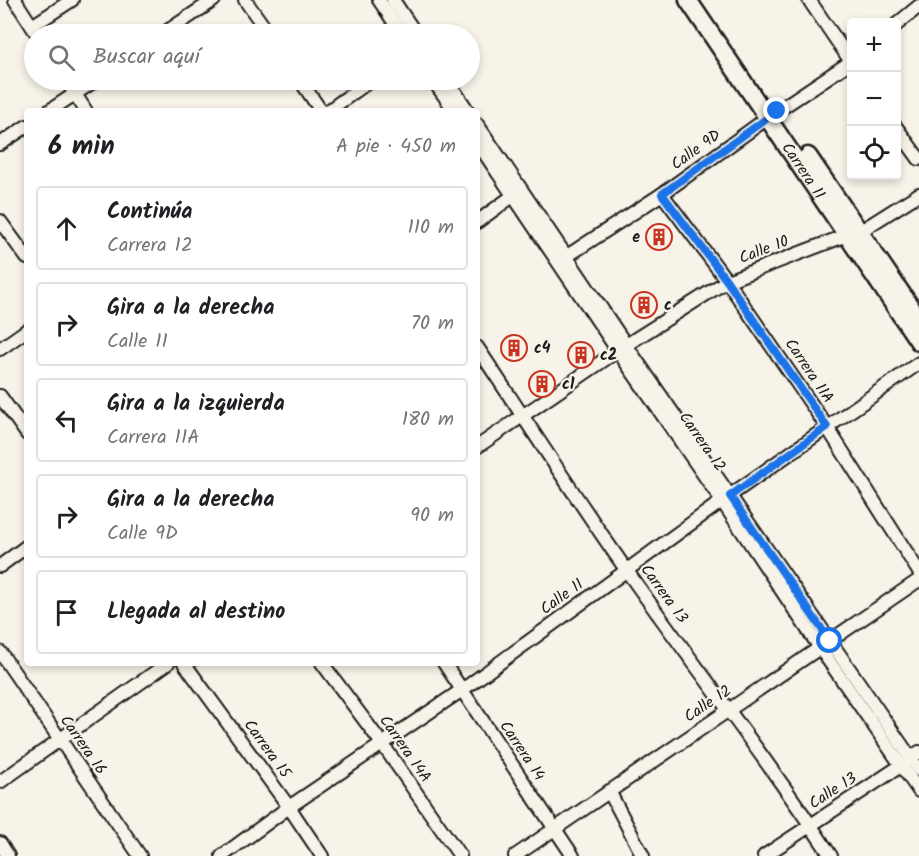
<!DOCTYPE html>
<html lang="es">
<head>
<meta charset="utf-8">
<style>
  body { margin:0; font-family:Kalam,sans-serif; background:#f6f6f6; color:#202124 }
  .controls { position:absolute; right:18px; top:18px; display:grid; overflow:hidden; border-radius:6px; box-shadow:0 3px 9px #0003 }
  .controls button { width:54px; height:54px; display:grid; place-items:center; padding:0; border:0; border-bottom:2px solid #e0e0e0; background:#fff; color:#202124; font:30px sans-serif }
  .stop { position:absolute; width:18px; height:18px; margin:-14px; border:4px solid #1a73e8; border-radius:50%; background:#fff }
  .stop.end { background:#1a73e8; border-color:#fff; box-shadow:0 2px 6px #0008 }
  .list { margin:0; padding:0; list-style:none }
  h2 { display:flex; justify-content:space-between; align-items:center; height:78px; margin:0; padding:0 24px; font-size:26px }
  h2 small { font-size:20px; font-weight:400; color:#757577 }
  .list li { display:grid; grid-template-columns:39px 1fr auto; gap:18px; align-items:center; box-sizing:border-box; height:84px; margin:0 12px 12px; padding:0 12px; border:2px solid #e0e0e0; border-radius:6px }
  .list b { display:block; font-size:22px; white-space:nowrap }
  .list p { margin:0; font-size:20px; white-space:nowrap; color:#757577 }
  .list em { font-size:20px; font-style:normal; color:#757577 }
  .icon { flex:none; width:33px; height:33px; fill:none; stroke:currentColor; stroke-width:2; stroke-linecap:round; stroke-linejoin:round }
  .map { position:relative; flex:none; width:919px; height:856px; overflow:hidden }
  .search { position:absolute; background:#fff; box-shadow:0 3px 9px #0003; left:24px; top:24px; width:456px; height:66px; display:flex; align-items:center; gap:15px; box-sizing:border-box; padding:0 21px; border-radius:33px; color:#757577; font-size:22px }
  .panel { position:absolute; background:#fff; box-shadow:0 3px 9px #0003; left:24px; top:108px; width:456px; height:558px; border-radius:6px }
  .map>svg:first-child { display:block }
</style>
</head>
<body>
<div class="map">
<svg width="919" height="856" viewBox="0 0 919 856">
  <rect width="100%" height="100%" fill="#f7f3e8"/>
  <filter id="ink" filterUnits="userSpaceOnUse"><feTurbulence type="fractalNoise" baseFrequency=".0167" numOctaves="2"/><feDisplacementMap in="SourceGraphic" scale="12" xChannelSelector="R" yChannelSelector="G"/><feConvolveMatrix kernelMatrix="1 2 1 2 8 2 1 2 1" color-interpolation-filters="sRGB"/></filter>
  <g filter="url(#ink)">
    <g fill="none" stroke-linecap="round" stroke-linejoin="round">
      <defs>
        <g id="minor">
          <path d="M 15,0 L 37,34"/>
          <path d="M 245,0 L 269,34"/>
          <path d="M 379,0 L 402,34"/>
          <path d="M 393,0 L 416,34"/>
          <path d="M 809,0 L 852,63"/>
          <path d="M 896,25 L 919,6"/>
          <path d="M 32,26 L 72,0"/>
          <path d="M 163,34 L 214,0"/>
          <path d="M 66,80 L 86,111"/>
          <path d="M 300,80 L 321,111"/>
          <path d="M 433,80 L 455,111"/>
          <path d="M 447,80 L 468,111"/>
          <path d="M 49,111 L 96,80"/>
          <path d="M 328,111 L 371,80"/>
          <path d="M 477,124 L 626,345 L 919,770"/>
          <path d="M 896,127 L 919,159"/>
          <path d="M 477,142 L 618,351 L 722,501 L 820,648 L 919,791"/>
          <path d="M 0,144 L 27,126"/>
          <path d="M 662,194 L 727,281 L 827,427 L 919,572"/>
          <path d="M 0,221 L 27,258"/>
          <path d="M 477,222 L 514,195"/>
          <path d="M 561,260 L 662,194 L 777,111 L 852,61"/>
          <path d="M 477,347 C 527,422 575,497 627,571 C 694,666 767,758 831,856"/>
          <path d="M 0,349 L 27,330"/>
          <path d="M 0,396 L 27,434"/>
          <path d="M 477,447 L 626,345 L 727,281 L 847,235 L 859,232 L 919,194"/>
          <path d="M 0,566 L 27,546"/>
          <path d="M 0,652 L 140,856"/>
          <path d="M 184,663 L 289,807 L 322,856"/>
          <path d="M 322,663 L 383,745 L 460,856"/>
          <path d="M 444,663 L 573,856"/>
          <path d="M 0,782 L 168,663"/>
          <path d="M 609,791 L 643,856"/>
          <path d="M 0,843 L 8,856"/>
          <path d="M 222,856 L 289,807 L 462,690 L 722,501 L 919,363"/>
          <path d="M 515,856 L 919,580"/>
          <path d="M 764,856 L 902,765 L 919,752"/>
        </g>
        <g id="major">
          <path id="s1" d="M 688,0 L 919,342"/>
          <path d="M 808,156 L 919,319"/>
        </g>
      </defs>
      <use href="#minor" stroke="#1c1c1c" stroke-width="16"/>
      <use href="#major" stroke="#1c1c1c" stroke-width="21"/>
      <use href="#minor" stroke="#f7f3e8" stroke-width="12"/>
      <use href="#major" stroke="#f7f3e8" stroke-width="16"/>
    </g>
  </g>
  <g fill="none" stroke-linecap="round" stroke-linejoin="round" filter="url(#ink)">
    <path stroke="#1a73e8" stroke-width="8" d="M 777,111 L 662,194 L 727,281 L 827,427 L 730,496 L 830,641"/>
  </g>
  <defs>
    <symbol id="building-ring" viewBox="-11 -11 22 22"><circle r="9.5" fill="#f7f3e8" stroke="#c8321e" stroke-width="1.5"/><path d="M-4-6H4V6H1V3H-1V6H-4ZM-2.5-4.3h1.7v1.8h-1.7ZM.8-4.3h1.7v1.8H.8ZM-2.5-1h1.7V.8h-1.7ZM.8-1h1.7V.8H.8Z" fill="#c8321e"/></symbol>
  </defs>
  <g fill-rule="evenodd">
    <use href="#building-ring" x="644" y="222" width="30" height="30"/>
    <use href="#building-ring" x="629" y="290" width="30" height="30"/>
    <use href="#building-ring" x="499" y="333" width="30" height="30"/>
    <use href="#building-ring" x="566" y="340" width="30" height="30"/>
    <use href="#building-ring" x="527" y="369" width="30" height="30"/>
  </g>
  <g text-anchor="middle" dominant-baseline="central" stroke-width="4.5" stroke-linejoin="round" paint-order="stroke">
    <g font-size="16" fill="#1c1c1c" stroke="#f7f3e8">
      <text transform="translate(696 150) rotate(-36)">Calle 9D</text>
      <text stroke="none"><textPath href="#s1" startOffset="206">Carrera 11</textPath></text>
      <text transform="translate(764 250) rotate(-21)">Calle 10</text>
      <text transform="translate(809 371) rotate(56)">Carrera 11A</text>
      <text transform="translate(702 442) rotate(55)">Carrera 12</text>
      <text transform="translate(664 594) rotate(54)">Carrera 13</text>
      <text transform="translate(562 597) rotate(-36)">Calle 11</text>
      <text transform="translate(708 704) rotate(-34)">Calle 12</text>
      <text transform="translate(83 745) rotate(55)">Carrera 16</text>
      <text transform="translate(267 749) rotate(54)">Carrera 15</text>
      <text transform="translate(405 749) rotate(55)">Carrera 14A</text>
      <text transform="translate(522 751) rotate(56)">Carrera 14</text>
      <text transform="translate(833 791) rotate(-33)">Calle 13</text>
    </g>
    <g font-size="16" font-weight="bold" fill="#1c1c1c" stroke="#f7f3e8" text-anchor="start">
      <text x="640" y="237" text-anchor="end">e</text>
      <text x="664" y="305">c</text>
      <text x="534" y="348">c4</text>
      <text x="600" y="355">c2</text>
      <text x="562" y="384">c1</text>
    </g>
  </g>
</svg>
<div class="controls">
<button>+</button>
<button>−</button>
<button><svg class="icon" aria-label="locate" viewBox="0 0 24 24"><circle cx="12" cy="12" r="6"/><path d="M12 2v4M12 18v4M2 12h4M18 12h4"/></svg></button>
</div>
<div class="stop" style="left:830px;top:641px"></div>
<div class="stop end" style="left:777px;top:111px"></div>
<div class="search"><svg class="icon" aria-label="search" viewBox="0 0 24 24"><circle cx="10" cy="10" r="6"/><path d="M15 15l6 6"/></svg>Buscar aquí</div>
<section class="panel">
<h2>6 min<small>A pie · 450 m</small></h2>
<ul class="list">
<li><svg class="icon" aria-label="ahead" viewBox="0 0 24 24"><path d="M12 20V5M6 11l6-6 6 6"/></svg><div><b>Continúa</b><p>Carrera 12</p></div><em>110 m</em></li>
<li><svg class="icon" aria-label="right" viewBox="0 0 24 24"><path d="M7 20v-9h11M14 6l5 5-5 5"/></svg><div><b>Gira a la derecha</b><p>Calle 11</p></div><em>70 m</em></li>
<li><svg class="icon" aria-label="left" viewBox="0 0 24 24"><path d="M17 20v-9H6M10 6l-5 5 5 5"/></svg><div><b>Gira a la izquierda</b><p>Carrera 11A</p></div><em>180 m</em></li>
<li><svg class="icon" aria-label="right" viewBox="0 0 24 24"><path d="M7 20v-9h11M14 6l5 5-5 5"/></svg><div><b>Gira a la derecha</b><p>Calle 9D</p></div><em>90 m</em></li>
<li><svg class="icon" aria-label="arrive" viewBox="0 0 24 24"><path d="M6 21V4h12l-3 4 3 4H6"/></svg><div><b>Llegada al destino</b></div></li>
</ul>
</section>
</div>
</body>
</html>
